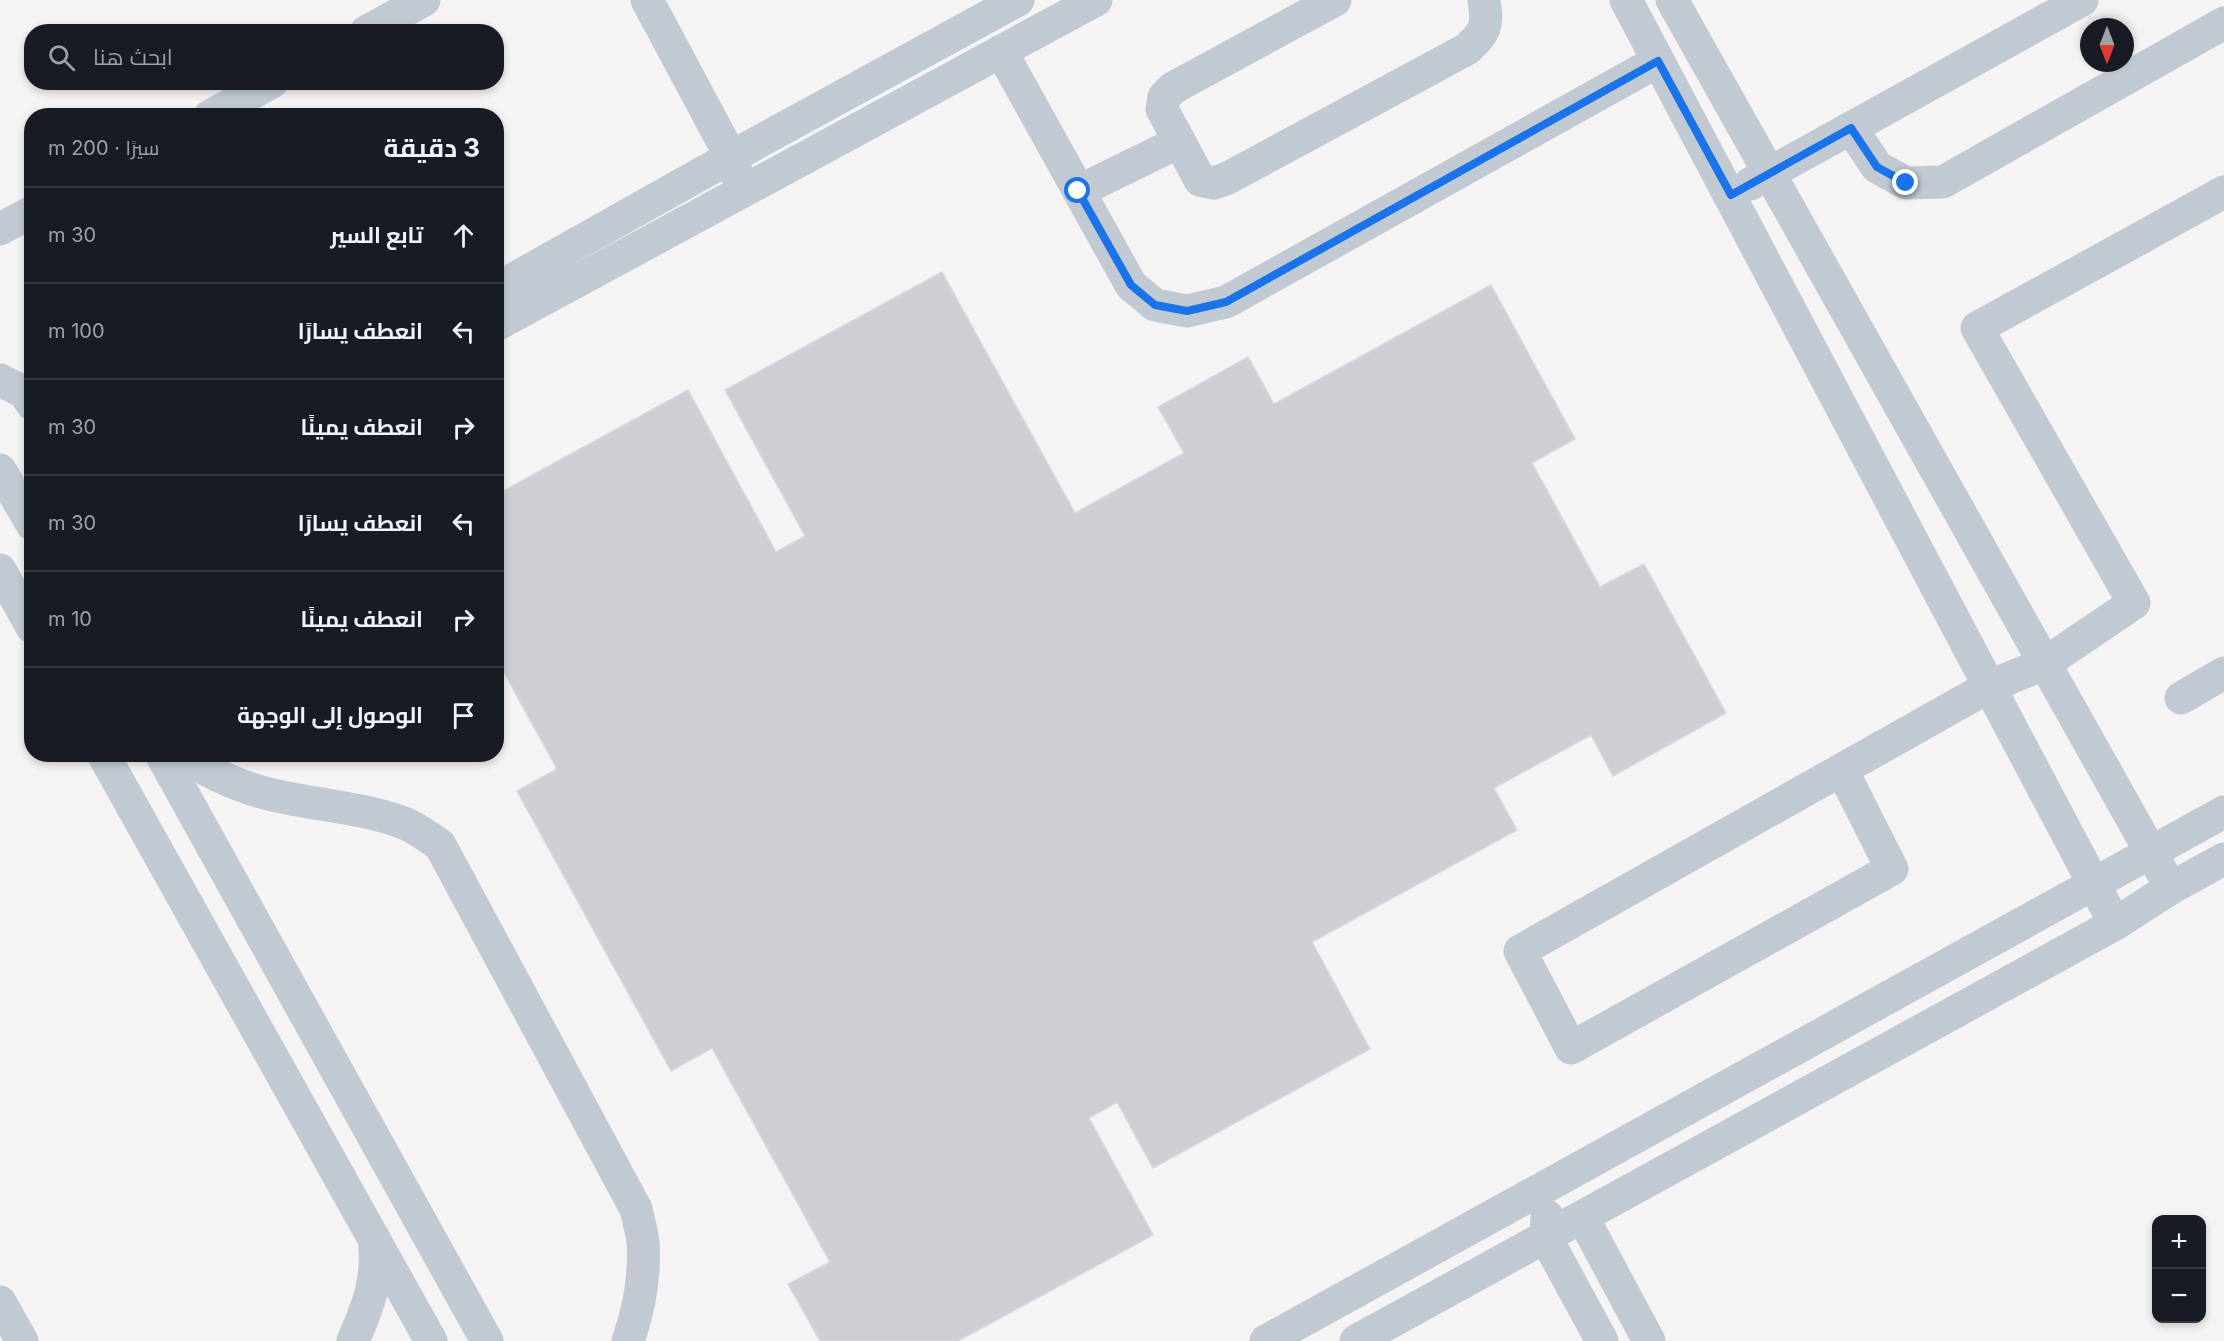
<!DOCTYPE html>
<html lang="ar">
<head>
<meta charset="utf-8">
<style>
  body { margin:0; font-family:Inter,Cairo,sans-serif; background:#242831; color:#f1f3f6; direction:rtl }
  .controls { position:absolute; right:18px; bottom:18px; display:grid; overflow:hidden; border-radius:12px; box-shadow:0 3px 9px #0003 }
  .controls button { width:54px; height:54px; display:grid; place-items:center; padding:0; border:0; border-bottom:2px solid #363941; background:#171b24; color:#f1f3f6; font:30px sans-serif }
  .compass { position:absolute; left:2080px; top:18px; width:54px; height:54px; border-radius:50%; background:#171b24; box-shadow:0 3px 9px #0003; rotate:180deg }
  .stop { position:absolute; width:18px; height:18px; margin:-14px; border:4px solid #1a73e8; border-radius:50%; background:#fff }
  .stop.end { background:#1a73e8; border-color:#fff; box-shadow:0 2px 6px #0008 }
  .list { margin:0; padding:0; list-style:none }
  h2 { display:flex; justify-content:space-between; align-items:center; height:78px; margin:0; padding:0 24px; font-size:26px }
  h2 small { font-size:20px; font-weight:400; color:#9ea1a6 }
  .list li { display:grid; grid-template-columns:39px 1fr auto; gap:18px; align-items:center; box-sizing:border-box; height:96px; padding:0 24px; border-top:2px solid #363941 }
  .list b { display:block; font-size:22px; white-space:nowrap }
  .list em { font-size:20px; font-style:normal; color:#9ea1a6 }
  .icon { flex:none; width:33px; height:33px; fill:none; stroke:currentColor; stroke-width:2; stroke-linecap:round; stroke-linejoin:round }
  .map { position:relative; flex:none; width:2224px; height:1341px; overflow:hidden; direction:ltr }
  .search { position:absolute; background:#171b24; box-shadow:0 3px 9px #0003; left:24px; top:24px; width:480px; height:66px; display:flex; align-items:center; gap:15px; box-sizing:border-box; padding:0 21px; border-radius:24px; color:#9ea1a6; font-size:22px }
  .panel { position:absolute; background:#171b24; box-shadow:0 3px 9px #0003; left:24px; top:108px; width:480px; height:654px; border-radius:24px; direction:rtl }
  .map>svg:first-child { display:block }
</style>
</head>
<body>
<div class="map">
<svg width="2224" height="1341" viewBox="0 0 2224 1341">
  <rect width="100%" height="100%" fill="#f5f3f3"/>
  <path fill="#cdcfd5" stroke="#d7d9de" stroke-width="1.5" d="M 942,272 L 1075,513 L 1184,453 L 1158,407 L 1248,357 L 1274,404 L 1491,285 L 1575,439 L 1532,463 L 1600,587 L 1644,564 L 1726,713 L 1613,776 L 1591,735 L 1494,788 L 1517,830 L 1312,942 L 1370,1049 L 1153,1168 L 1117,1102 L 1089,1118 L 1153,1235 L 958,1341 L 820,1341 L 788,1284 L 830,1262 L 712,1048 L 671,1071 L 517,791 L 557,769 L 496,658 L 496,495 L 688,390 L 776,552 L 805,536 L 725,390 Z"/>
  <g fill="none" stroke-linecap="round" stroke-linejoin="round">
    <g stroke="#c1cad2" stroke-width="33">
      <path d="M 647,0 L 731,157 L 738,177"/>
      <path d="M 1335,0 L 1173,88 L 1164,97 L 1162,109 L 1200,180 L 1214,183 L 1226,179 L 1467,49 C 1486,31 1488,27 1484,0"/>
      <path d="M 1626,0 L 2115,924"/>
      <path d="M 1672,0 L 2171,888"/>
      <path d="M 366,32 L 424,0"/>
      <path d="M 1001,51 L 1131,285 L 1155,305 L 1187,311 L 1226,302 L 1658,61"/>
      <path d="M 210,116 L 272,82"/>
      <path d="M 1851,128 L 1877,167 L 1906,183 L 1943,182 L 2224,23"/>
      <path d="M 1750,184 L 2082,0"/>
      <path d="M 1079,191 L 1179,142"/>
      <path d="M 0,229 L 32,212"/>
      <path d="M 496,289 L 731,157 L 1018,0"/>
      <path d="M 496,325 L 1096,0"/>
      <path d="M 0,380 L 24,392 L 32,404"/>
      <path d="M 0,470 L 32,524"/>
      <path d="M 0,570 L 32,627"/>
      <path d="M 2181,698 L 2224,673"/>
      <path d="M 103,754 L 431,1341"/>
      <path d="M 161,754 L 487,1341"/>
      <path d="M 176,754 C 203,768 231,784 261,792 C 308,805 358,806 404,823 C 417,828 429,838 440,845 L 636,1209 C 638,1220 642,1231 643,1242 C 645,1275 639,1310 628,1341"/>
      <path d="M 1842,770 L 1892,869 L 1571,1048 L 1520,951 L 1990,686 L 2044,664 L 2134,603 L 1977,328 L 2224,192"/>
      <path d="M 1547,1216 L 1546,1238 L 1602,1341"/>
      <path d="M 1583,1218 L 1649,1341"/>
      <path d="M 0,1302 L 22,1341"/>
      <path d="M 353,1341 C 369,1304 379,1279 374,1238"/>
      <path d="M 1266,1341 L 2224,812"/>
      <path d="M 1356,1341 L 2115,924 L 2171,888 L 2224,859"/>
    </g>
  </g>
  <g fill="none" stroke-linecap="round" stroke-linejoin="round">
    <path stroke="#1a73e8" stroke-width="8" d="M 1078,191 L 1131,285 L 1155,305 L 1187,311 L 1226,302 L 1658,61 L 1731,195 L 1851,128 L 1877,167 L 1906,183"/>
  </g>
</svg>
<div class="controls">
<button>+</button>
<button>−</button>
</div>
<svg class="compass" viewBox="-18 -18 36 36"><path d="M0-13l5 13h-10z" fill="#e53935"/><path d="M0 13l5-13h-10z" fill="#9ea1a6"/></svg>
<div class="stop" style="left:1078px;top:191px"></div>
<div class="stop end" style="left:1906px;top:183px"></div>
<div class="search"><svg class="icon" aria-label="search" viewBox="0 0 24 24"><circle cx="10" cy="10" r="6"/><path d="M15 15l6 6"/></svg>ابحث هنا</div>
<section class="panel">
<h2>3 دقيقة<small>سيرًا · 200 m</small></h2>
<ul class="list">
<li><svg class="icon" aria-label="ahead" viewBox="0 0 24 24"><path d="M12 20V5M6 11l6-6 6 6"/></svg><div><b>تابع السير</b></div><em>30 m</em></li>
<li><svg class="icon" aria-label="left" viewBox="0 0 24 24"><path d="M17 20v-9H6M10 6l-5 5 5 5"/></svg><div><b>انعطف يسارًا</b></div><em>100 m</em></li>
<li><svg class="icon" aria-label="right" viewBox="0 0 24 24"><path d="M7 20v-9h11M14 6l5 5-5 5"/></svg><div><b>انعطف يمينًا</b></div><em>30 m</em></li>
<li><svg class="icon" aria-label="left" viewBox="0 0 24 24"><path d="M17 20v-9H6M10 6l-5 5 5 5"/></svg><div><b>انعطف يسارًا</b></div><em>30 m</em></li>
<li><svg class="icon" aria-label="right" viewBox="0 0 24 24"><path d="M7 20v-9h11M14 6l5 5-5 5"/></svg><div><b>انعطف يمينًا</b></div><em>10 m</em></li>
<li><svg class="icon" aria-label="arrive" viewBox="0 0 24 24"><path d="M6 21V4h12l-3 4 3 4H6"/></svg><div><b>الوصول إلى الوجهة</b></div></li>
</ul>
</section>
</div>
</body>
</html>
